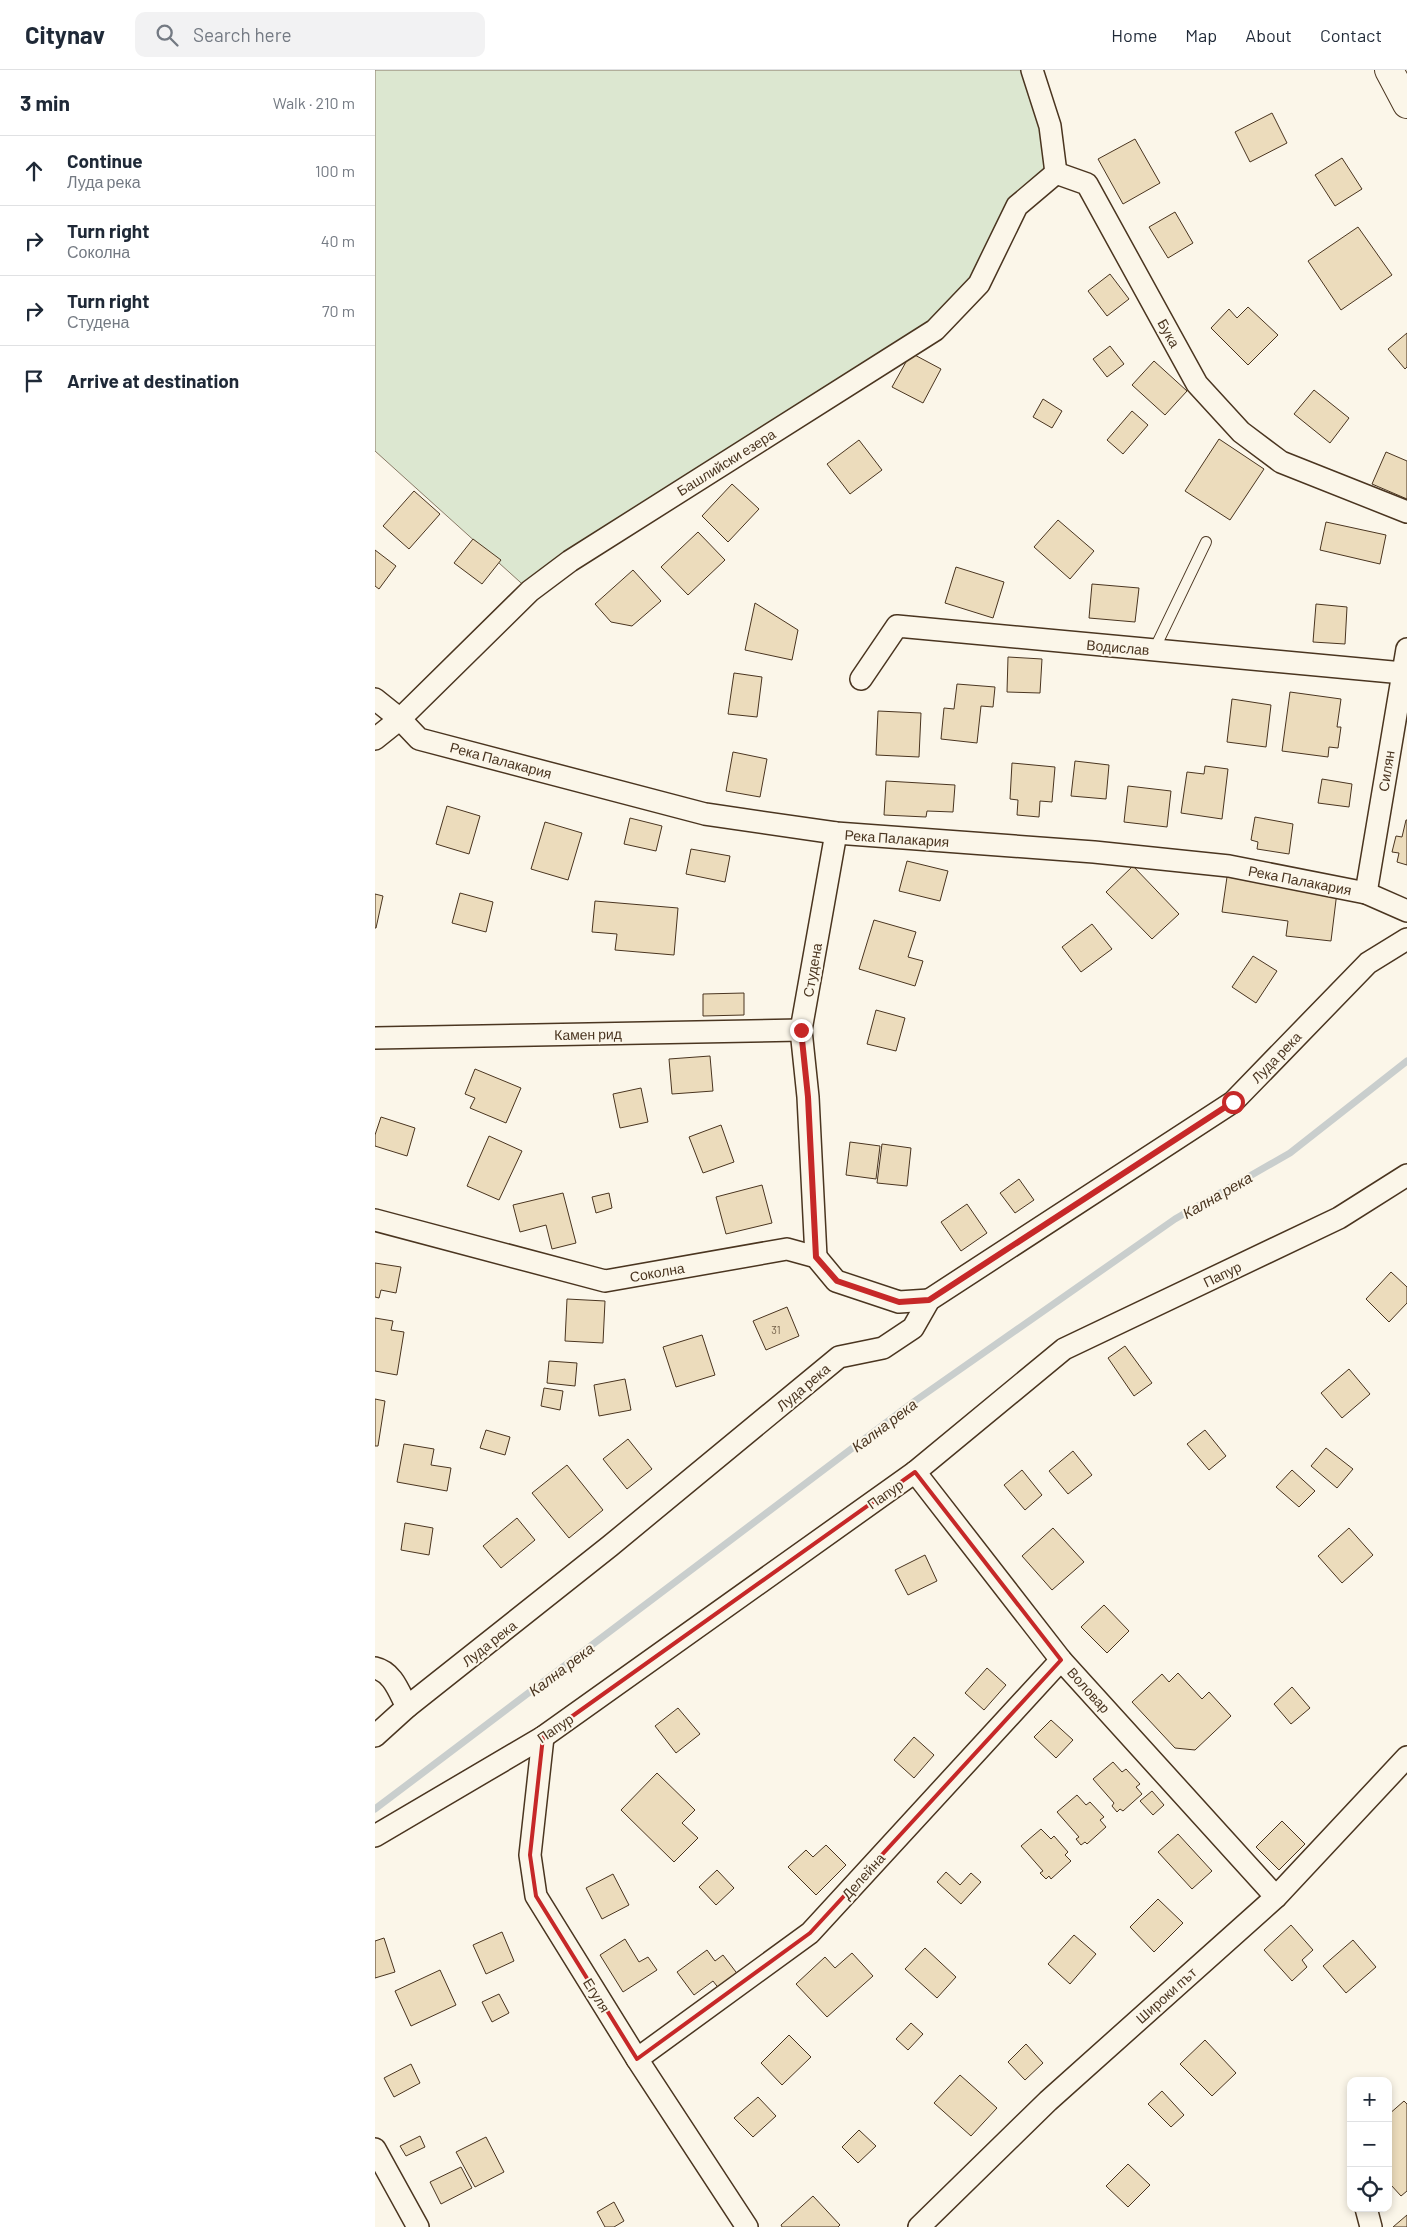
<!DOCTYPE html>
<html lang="en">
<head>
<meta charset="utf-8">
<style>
  body { margin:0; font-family:Barlow,sans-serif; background:#f2f2f3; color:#1f2937 }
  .controls { position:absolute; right:15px; bottom:15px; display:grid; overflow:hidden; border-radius:10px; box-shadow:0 2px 8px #0003 }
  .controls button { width:45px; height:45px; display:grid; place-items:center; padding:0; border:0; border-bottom:1px solid #e0e1e3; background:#fff; color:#1f2937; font:25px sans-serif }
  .stop { position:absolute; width:15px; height:15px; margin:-11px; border:4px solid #c62828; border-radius:50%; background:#fff }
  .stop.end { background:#c62828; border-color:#fff; box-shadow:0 1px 5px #0008 }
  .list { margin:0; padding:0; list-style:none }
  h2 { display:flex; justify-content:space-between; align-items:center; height:65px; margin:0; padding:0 20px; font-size:21px }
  h2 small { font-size:16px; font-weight:400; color:#747a83 }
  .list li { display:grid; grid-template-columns:32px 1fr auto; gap:15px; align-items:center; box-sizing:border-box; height:70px; padding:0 20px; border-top:1px solid #e0e1e3 }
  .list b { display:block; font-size:19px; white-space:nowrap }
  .list p { margin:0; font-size:16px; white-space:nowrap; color:#747a83 }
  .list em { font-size:16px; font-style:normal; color:#747a83 }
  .icon { flex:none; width:28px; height:28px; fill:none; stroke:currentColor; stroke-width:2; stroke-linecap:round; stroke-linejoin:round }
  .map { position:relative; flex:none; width:1032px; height:2157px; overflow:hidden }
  header { display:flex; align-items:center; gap:30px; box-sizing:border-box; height:70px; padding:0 25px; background:#fff; border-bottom:1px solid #e0e1e3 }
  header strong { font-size:24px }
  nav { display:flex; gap:28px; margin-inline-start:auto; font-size:18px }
  .search { width:350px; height:45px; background:#f2f2f3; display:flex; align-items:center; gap:12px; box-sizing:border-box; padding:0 18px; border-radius:10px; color:#747a83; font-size:19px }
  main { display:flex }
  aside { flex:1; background:#fff }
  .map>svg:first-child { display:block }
</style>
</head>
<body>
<header>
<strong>Citynav</strong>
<div class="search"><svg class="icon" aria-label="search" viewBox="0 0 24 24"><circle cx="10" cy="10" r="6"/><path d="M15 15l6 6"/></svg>Search here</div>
<nav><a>Home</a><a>Map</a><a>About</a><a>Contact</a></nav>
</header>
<main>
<aside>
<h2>3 min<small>Walk · 210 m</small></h2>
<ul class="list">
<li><svg class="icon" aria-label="ahead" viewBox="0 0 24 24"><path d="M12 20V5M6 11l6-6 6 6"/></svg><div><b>Continue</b><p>Луда река</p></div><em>100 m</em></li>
<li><svg class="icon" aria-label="right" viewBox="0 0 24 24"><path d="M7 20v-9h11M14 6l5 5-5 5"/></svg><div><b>Turn right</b><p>Соколна</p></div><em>40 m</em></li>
<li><svg class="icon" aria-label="right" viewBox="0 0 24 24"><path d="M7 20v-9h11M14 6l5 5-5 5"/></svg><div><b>Turn right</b><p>Студена</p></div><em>70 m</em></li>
<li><svg class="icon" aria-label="arrive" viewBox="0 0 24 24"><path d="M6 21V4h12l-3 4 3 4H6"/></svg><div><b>Arrive at destination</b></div></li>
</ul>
</aside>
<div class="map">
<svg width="1032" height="2157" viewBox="0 0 1032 2157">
  <rect width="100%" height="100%" fill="#fbf6e9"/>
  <path fill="#dce7d0" stroke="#887966" d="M 0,0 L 657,0 L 681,103 L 642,136 L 604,214 L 560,260 L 155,521 L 0,381 Z"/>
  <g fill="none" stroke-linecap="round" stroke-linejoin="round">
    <path stroke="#c9cecd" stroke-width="7" d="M 0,1739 L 537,1333 L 800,1149 L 915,1083 L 1032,991"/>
  </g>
  <g fill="#ecdcbc" stroke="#4a3520">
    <path d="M 897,43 L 912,73 L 875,92 L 860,62 Z"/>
    <path d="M 760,69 L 785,113 L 748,134 L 723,89 Z"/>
    <path d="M 967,88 L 987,119 L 960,136 L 940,105 Z"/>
    <path d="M 800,142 L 818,173 L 793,188 L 774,157 Z"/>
    <path d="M 983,157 L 1017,205 L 966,240 L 933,191 Z"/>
    <path d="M 735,204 L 754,229 L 732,246 L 713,221 Z"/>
    <path d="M 873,237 L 903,265 L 873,295 L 836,258 L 854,239 L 862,248 Z"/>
    <path d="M 1032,263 L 1032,297 L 1030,299 L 1013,279 Z"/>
    <path d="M 735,276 L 749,294 L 732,307 L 718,289 Z"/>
    <path d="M 536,283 L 566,299 L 548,333 L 517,317 Z"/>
    <path d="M 779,291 L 812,321 L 790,345 L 757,315 Z"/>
    <path d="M 939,320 L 974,348 L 955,373 L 919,344 Z"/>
    <path d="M 668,329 L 687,341 L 677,358 L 658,347 Z"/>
    <path d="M 757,341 L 773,355 L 748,384 L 732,370 Z"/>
    <path d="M 844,369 L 889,399 L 855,450 L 810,421 Z"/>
    <path d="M 484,370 L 507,400 L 475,424 L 452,394 Z"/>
    <path d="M 1011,382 L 1032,391 L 1032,429 L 997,414 Z"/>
    <path d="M 357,414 L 384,439 L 353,472 L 327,446 Z"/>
    <path d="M 39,421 L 65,444 L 34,479 L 8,456 Z"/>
    <path d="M 683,450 L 719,481 L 695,509 L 659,477 Z"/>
    <path d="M 951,452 L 1011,465 L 1005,494 L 945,480 Z"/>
    <path d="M 323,462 L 350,490 L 313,525 L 286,497 Z"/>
    <path d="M 98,469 L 126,490 L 107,514 L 79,493 Z"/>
    <path d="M 0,480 L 21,496 L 4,519 L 0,516 Z"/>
    <path d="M 581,497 L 629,512 L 618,548 L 570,533 Z"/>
    <path d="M 258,500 L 286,531 L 257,556 L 236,552 L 220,534 Z"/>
    <path d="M 717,514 L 764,518 L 760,552 L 714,548 Z"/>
    <path d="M 380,533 L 423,560 L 417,590 L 370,580 Z"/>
    <path d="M 941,534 L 972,537 L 970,574 L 938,572 Z"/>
    <path d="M 633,587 L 667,589 L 665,623 L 632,622 Z"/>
    <path d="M 359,603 L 387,607 L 382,647 L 353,644 Z"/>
    <path d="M 582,614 L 620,617 L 618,637 L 606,636 L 602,673 L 566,669 L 569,638 L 579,639 Z"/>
    <path d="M 915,622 L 966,629 L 962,657 L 966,657 L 963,678 L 954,677 L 953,687 L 907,681 Z"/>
    <path d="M 857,629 L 896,635 L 891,677 L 852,672 Z"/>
    <path d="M 503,641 L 546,643 L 544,687 L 501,685 Z"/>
    <path d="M 358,682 L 392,689 L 385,727 L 351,721 Z"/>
    <path d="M 700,691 L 734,695 L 731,729 L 696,726 Z"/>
    <path d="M 637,693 L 680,697 L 677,732 L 665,731 L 664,747 L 642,745 L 643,730 L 635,729 Z"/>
    <path d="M 830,696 L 853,699 L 847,749 L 806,743 L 812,702 L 829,704 Z"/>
    <path d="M 947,709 L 977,714 L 974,737 L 943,733 Z"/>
    <path d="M 511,711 L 580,715 L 578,742 L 552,741 L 551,747 L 509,745 Z"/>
    <path d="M 753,716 L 796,721 L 792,757 L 749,752 Z"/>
    <path d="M 72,736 L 105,746 L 94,784 L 61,774 Z"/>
    <path d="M 880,747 L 918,754 L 914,784 L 882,779 L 883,772 L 876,770 Z"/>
    <path d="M 255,748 L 287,756 L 281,781 L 249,774 Z"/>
    <path d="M 1031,750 L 1032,750 L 1032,795 L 1022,792 L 1024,783 L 1017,782 L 1021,766 L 1027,767 Z"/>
    <path d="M 170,752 L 207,763 L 193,810 L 156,799 Z"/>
    <path d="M 316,779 L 355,786 L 350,812 L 311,804 Z"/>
    <path d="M 532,791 L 573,801 L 565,831 L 524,821 Z"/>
    <path d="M 758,796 L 804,844 L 777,869 L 731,822 Z"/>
    <path d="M 852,807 L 962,822 L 956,871 L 911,866 L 913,851 L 847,842 Z"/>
    <path d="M 85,823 L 118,832 L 111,862 L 77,853 Z"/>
    <path d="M 0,824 L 8,826 L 1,858 L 0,858 Z"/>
    <path d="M 220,831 L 303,838 L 299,885 L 240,880 L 242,864 L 217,862 Z"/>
    <path d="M 499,850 L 541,862 L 533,887 L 548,891 L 540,916 L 484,899 Z"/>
    <path d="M 717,854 L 737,879 L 706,902 L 687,877 Z"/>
    <path d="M 878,886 L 902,901 L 881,933 L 857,917 Z"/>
    <path d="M 369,923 L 369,945 L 328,946 L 328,924 Z"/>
    <path d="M 501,940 L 530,948 L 521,981 L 492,974 Z"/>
    <path d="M 335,986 L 338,1021 L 297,1024 L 294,989 Z"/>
    <path d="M 100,999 L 146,1018 L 131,1053 L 95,1038 L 100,1028 L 90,1024 Z"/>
    <path d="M 266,1018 L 273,1052 L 245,1058 L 238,1024 Z"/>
    <path d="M 6,1047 L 40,1058 L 32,1086 L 0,1076 L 0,1065 Z"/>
    <path d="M 346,1055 L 359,1092 L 328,1103 L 314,1067 Z"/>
    <path d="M 114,1066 L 147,1081 L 124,1130 L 92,1116 Z"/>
    <path d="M 475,1072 L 505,1076 L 501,1109 L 471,1105 Z"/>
    <path d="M 507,1074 L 536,1078 L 532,1116 L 502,1113 Z"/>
    <path d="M 644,1109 L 659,1130 L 640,1143 L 625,1123 Z"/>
    <path d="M 387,1115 L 397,1153 L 351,1164 L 341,1127 Z"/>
    <path d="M 188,1123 L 201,1173 L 177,1179 L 171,1155 L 145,1162 L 138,1135 Z"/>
    <path d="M 234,1123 L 237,1138 L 221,1143 L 217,1127 Z"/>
    <path d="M 592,1134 L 612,1163 L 586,1181 L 566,1152 Z"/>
    <path d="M 0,1193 L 26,1197 L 21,1223 L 6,1220 L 4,1228 L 0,1227 Z"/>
    <path d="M 1016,1202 L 1032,1217 L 1032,1233 L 1014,1252 L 991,1229 Z"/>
    <path d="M 192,1229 L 230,1231 L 228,1273 L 190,1271 Z"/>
    <path d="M 412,1237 L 424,1266 L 391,1280 L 378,1251 Z"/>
    <path d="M 0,1248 L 18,1251 L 16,1260 L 29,1262 L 22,1305 L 0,1301 Z"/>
    <path d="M 327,1265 L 340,1305 L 301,1317 L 288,1277 Z"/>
    <path d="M 750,1276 L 777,1313 L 759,1326 L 733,1288 Z"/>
    <path d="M 174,1291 L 202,1293 L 200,1316 L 172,1313 Z"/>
    <path d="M 974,1299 L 995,1324 L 967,1348 L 946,1323 Z"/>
    <path d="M 250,1309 L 256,1340 L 224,1346 L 219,1315 Z"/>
    <path d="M 169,1318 L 188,1321 L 185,1340 L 166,1336 Z"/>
    <path d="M 0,1329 L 10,1331 L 3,1376 L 0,1376 Z"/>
    <path d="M 111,1360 L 135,1367 L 130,1385 L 105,1378 Z"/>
    <path d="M 830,1360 L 851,1386 L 834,1400 L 812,1374 Z"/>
    <path d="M 253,1369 L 277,1399 L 252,1419 L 228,1389 Z"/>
    <path d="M 29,1374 L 59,1379 L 56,1395 L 76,1398 L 72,1421 L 22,1412 Z"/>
    <path d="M 951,1378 L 978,1399 L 962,1418 L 936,1396 Z"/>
    <path d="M 698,1381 L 717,1405 L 693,1424 L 674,1401 Z"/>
    <path d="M 192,1395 L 228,1440 L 194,1468 L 157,1423 Z"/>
    <path d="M 647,1400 L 667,1425 L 650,1440 L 629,1415 Z"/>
    <path d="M 917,1400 L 940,1421 L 924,1437 L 901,1417 Z"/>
    <path d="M 142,1448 L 160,1470 L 126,1498 L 108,1476 Z"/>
    <path d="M 30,1453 L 58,1458 L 54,1485 L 26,1480 Z"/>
    <path d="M 678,1458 L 709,1492 L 677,1520 L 647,1486 Z"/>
    <path d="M 974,1458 L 998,1485 L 967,1513 L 943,1486 Z"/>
    <path d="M 550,1485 L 562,1511 L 533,1525 L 520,1500 Z"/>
    <path d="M 729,1535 L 754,1561 L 732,1583 L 706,1557 Z"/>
    <path d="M 612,1598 L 631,1615 L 609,1640 L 590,1623 Z"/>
    <path d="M 803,1603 L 827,1629 L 834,1622 L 856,1646 L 820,1680 L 800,1678 L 757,1632 L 787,1604 L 794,1612 Z"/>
    <path d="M 917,1617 L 935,1638 L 916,1654 L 899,1634 Z"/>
    <path d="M 303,1638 L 325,1664 L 301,1683 L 280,1656 Z"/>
    <path d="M 676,1650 L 698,1670 L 681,1688 L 659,1667 Z"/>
    <path d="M 539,1667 L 559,1685 L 539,1708 L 519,1690 Z"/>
    <path d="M 738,1692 L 747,1702 L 751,1699 L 765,1714 L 761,1717 L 767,1724 L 748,1741 L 745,1739 L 742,1742 L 737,1736 L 739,1733 L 718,1709 Z"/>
    <path d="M 282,1703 L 320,1740 L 307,1753 L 323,1768 L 299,1792 L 246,1740 Z"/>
    <path d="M 777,1721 L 789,1735 L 778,1745 L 765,1731 Z"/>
    <path d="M 702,1725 L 711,1735 L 715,1732 L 729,1747 L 725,1750 L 731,1757 L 712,1774 L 710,1772 L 706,1775 L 701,1769 L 704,1767 L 682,1742 Z"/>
    <path d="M 907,1751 L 930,1774 L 904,1800 L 881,1777 Z"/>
    <path d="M 666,1759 L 676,1769 L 679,1766 L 693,1782 L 690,1785 L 696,1791 L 676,1809 L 674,1806 L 671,1809 L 665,1803 L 668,1801 L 646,1776 Z"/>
    <path d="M 803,1764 L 837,1801 L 817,1819 L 783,1782 Z"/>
    <path d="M 451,1775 L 471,1795 L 441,1825 L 413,1797 L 431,1780 L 438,1787 Z"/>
    <path d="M 342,1800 L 359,1818 L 341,1835 L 324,1817 Z"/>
    <path d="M 571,1802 L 585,1815 L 596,1803 L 606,1812 L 586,1834 L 562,1812 Z"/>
    <path d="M 238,1804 L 254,1835 L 227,1849 L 211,1818 Z"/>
    <path d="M 783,1829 L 808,1853 L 779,1882 L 755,1857 Z"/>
    <path d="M 916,1855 L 938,1880 L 927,1890 L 932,1897 L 917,1911 L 889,1880 Z"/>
    <path d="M 127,1862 L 139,1891 L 111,1904 L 98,1875 Z"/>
    <path d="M 699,1865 L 721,1884 L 695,1914 L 673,1894 Z"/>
    <path d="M 9,1868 L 20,1902 L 0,1908 L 0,1871 Z"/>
    <path d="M 250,1869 L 264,1892 L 273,1887 L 282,1900 L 248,1922 L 225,1885 Z"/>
    <path d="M 978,1870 L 1001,1897 L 971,1923 L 948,1896 Z"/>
    <path d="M 550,1878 L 581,1907 L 562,1928 L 530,1899 Z"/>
    <path d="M 332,1880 L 340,1891 L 348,1885 L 364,1906 L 345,1920 L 338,1911 L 319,1925 L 302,1902 Z"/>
    <path d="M 477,1883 L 498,1906 L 452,1947 L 421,1914 L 450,1887 L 460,1898 Z"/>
    <path d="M 65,1900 L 81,1935 L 36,1956 L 20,1921 Z"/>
    <path d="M 124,1924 L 134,1943 L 117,1952 L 107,1932 Z"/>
    <path d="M 536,1953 L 548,1964 L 533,1980 L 521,1969 Z"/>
    <path d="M 414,1965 L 436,1987 L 407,2015 L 386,1993 Z"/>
    <path d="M 830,1970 L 861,2003 L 837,2026 L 805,1994 Z"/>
    <path d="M 651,1974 L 668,1993 L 650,2010 L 633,1992 Z"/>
    <path d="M 36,1994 L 45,2013 L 19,2027 L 9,2008 Z"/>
    <path d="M 585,2005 L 622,2038 L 596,2066 L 559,2033 Z"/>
    <path d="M 787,2021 L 809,2045 L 796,2057 L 773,2034 Z"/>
    <path d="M 383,2027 L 401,2046 L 378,2067 L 359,2048 Z"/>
    <path d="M 1029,2031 L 1032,2034 L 1032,2121 L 1026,2126 L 1016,2115 L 1013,2117 L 1013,2086 L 1016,2084 L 1013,2080 L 1013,2058 L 1016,2056 L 1013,2053 L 1013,2045 Z"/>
    <path d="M 484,2060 L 501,2076 L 483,2093 L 467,2077 Z"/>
    <path d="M 45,2066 L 50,2077 L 31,2086 L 25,2076 Z"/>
    <path d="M 111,2067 L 129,2102 L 100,2117 L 81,2082 Z"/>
    <path d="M 753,2094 L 775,2115 L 753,2137 L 731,2116 Z"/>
    <path d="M 86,2097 L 97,2118 L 66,2134 L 55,2112 Z"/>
    <path d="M 438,2126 L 465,2155 L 463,2157 L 407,2157 L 406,2155 Z"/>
    <path d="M 239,2132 L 249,2151 L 239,2157 L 230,2157 L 222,2142 Z"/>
    <path d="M 1032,2145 L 1032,2157 L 1018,2157 Z"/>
  </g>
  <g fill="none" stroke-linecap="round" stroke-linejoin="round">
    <defs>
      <path id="lane" d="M 779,580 L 831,472"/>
      <g id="street">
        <path d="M 657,0 L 675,56 L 681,103"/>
        <path d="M 681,103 L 712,114 L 822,314 L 866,362 L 906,392 L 1032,442"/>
        <path d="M 486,609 L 522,556 L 1028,603"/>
        <path d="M 0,629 L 25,649 L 44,669 L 330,744 L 461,763 L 719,782 L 854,796 L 991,823 L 1032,841"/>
        <path d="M 0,669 L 25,649 L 155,521 L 195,491 L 560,260 L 604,214 L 642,136 L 681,103"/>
        <path d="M 991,823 L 1032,579"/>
        <path d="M 0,968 L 426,960"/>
        <path d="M 0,1150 L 230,1211 L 412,1179 L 441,1187 L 461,1211 L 524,1232 L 554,1230"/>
        <path d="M 441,1187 L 433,1027 L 426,960 L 461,763"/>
        <path d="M 540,1402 L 686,1590 L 901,1827"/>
        <path d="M 0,1598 C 18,1602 24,1622 32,1637"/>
        <path d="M 0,1666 L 32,1637 L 235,1476 L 464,1287 L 508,1278 L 538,1258 L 554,1230 L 858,1032 L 993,893 L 1032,869"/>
        <path d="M 168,1667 L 155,1785 L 161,1826 L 262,1989 L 372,2157"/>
        <path d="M 0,1766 L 168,1667 L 540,1402 L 689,1279 L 964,1148 L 1032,1105"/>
        <path d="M 262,1989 L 435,1863 L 686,1590"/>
        <path d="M 0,2079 L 43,2157"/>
        <path d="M 991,2138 L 996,2157"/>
        <path d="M 544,2157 L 673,2031 L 901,1827 L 1032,1687"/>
      </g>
      <path id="secondary" d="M 1014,0 L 1032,34"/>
    </defs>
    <use href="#lane" stroke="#4a3520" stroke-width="12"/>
    <use href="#street" stroke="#4a3520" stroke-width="24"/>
    <use href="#secondary" stroke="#4a3520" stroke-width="30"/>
    <use href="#lane" stroke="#fbf6e9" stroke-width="10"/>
    <use href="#street" stroke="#fbf6e9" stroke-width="21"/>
    <use href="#secondary" stroke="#fbf6e9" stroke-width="28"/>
  </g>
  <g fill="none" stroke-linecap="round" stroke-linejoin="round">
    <path stroke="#c62828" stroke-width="6" d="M 426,960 L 433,1027 L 441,1187 L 462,1211 L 524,1232 L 554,1230 L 858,1032"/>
  </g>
  <path fill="none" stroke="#c62828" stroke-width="4" stroke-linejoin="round" d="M 540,1402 L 686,1590 L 435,1863 L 262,1989 L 161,1826 L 155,1785 L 168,1667 Z"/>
  <g text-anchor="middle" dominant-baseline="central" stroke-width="4" stroke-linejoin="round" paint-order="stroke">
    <g font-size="11" fill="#725f47">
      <text x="401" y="1259">31</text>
    </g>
    <g font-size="14" fill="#4a3520" stroke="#fbf6e9">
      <text transform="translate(794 263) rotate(61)">Бука</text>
      <text transform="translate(351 392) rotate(-32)">Башлийски езера</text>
      <text transform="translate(743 577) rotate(5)">Водислав</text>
      <text transform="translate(126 690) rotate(15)">Река Палакария</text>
      <text transform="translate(1011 701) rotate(-81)">Силян</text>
      <text transform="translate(522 768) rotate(4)">Река Палакария</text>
      <text transform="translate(925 810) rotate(11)">Река Палакария</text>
      <text transform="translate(437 900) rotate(-80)">Студена</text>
      <text transform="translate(213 964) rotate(-1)">Камен рид</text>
      <text transform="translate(901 987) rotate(-46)">Луда река</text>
      <text transform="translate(282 1202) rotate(-10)">Соколна</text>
      <text transform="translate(847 1204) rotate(-26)">Папур</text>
      <text transform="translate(428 1317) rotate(-40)">Луда река</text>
      <text transform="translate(510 1424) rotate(-35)">Папур</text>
      <text transform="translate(114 1573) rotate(-38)">Луда река</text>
      <text transform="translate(714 1620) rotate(48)">Воловар</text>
      <text transform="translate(180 1658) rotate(-34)">Папур</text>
      <text transform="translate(488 1806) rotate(-48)">Делейна</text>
      <text transform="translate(222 1925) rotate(58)">Егуля</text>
      <text transform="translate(791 1925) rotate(-42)">Широки път</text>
    </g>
    <g font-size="15" font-style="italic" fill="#4a3520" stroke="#fbf6e9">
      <text transform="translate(842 1125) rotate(-30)">Кална река</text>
      <text transform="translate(509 1355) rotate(-37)">Кална река</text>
      <text transform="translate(186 1599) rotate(-37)">Кална река</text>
    </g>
  </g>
</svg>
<div class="controls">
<button>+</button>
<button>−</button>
<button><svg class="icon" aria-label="locate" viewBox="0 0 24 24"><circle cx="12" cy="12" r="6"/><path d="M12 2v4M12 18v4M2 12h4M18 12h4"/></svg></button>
</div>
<div class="stop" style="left:858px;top:1032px"></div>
<div class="stop end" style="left:426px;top:960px"></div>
</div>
</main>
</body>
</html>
